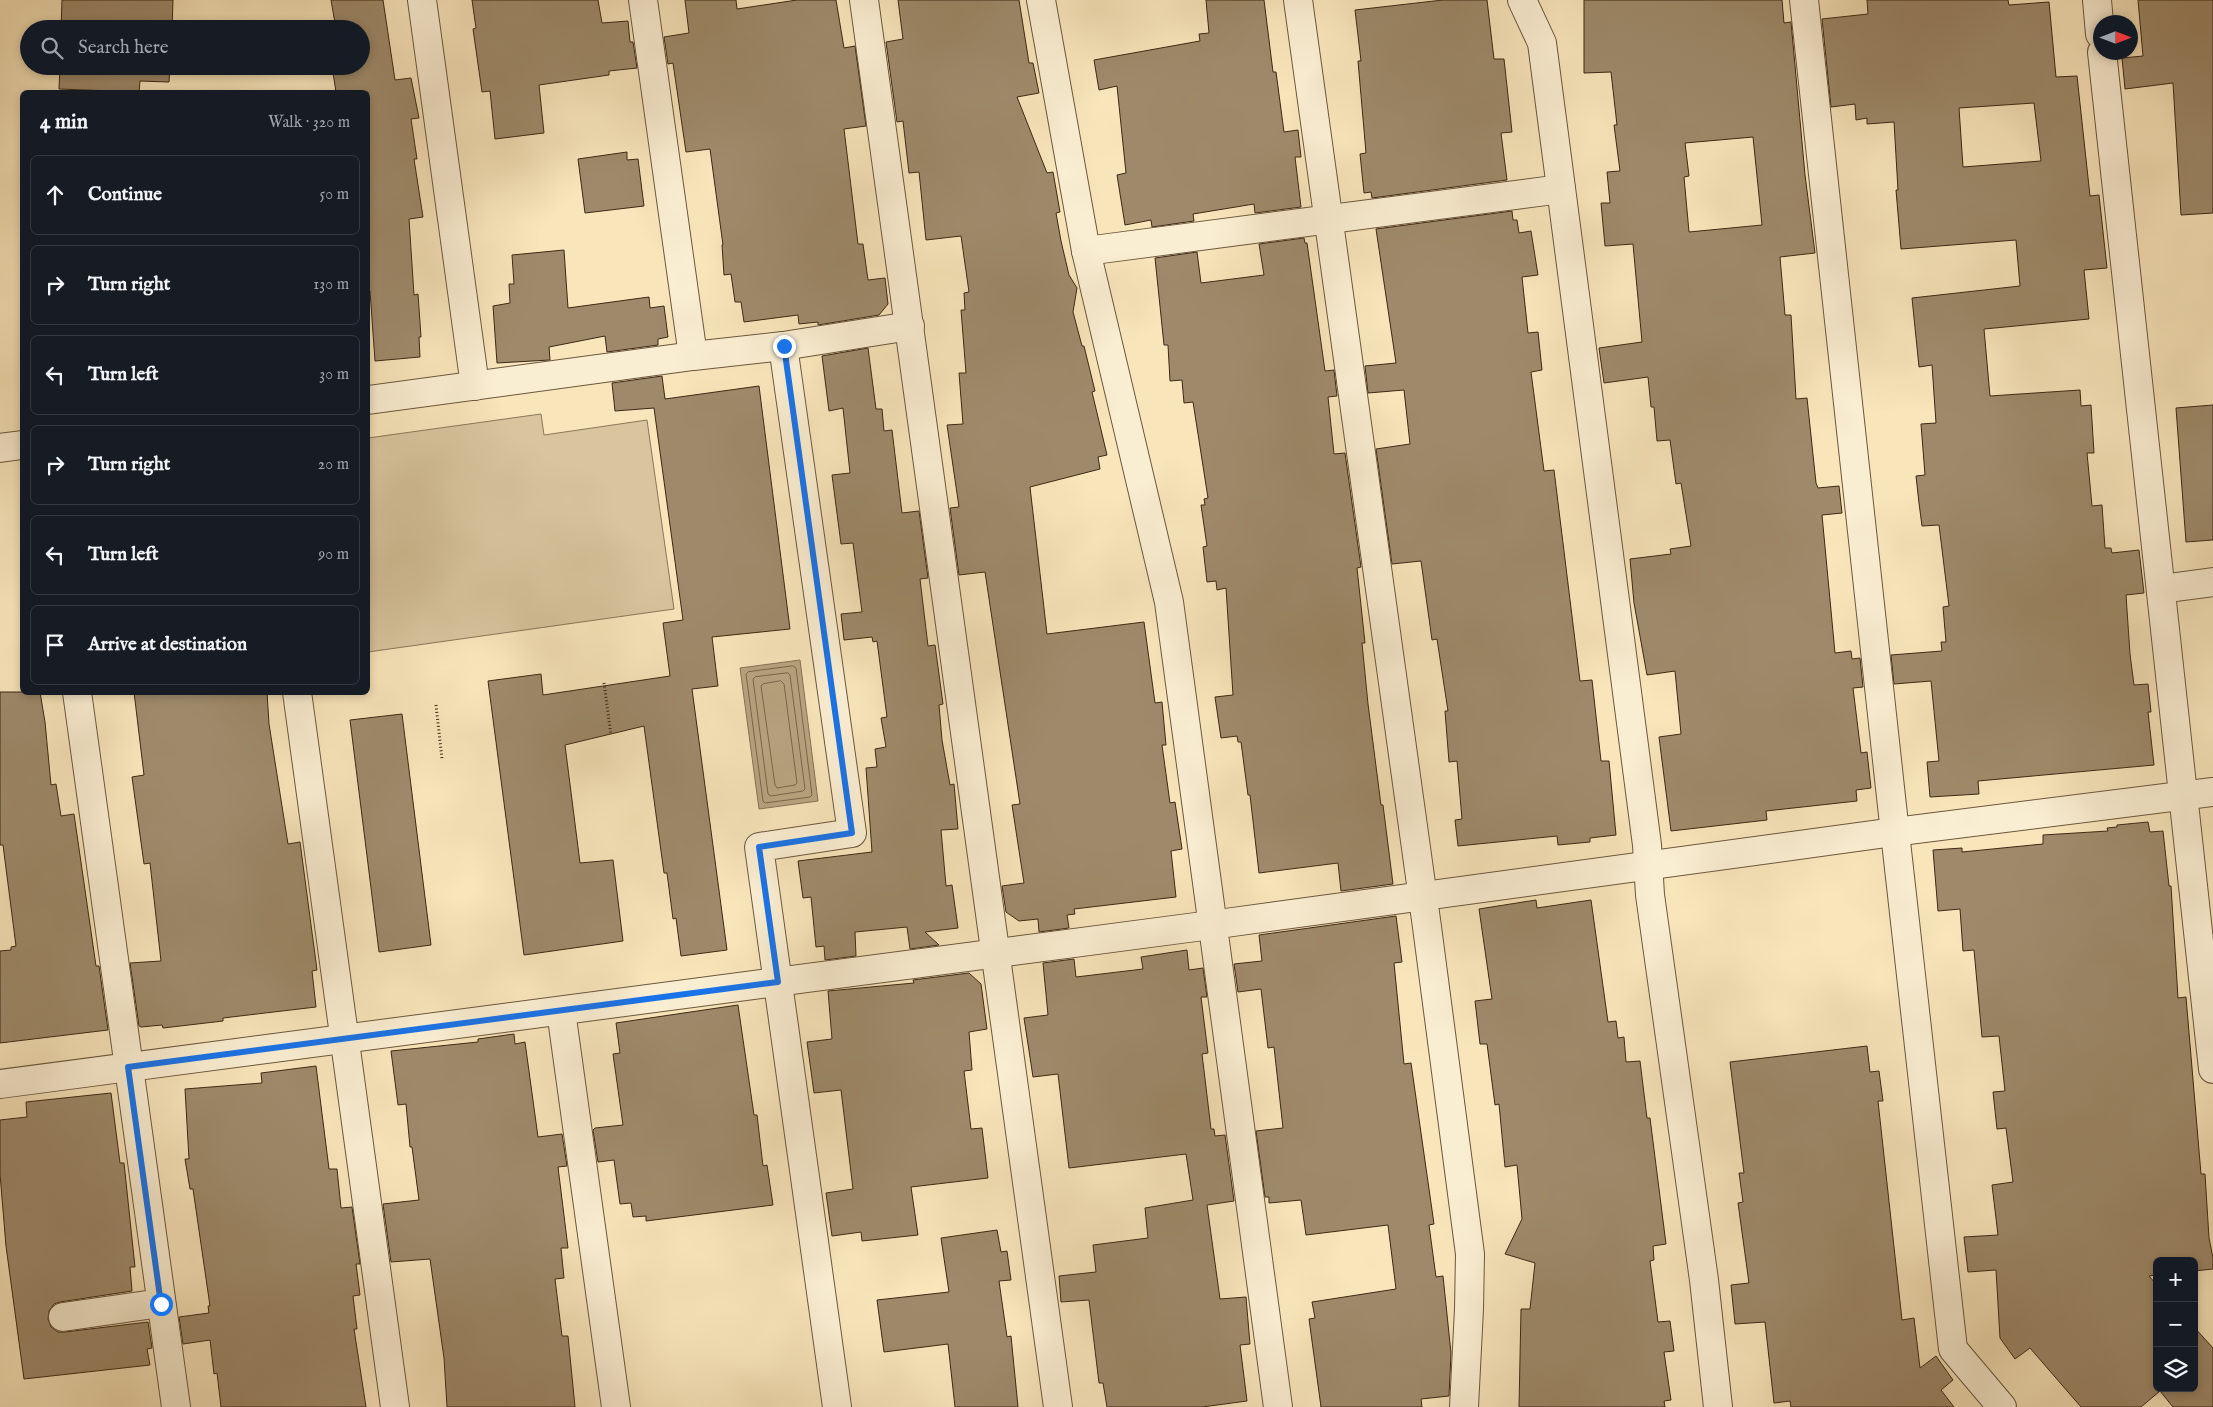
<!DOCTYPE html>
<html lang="en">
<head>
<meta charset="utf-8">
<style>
  body { margin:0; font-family:"IM FELL English",serif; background:#242831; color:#f1f3f6 }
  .controls { position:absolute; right:15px; bottom:15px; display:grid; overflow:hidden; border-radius:8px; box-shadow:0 2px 8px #0003 }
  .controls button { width:45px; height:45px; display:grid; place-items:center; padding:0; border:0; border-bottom:1px solid #363941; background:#171b24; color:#f1f3f6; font:25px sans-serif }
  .compass { position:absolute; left:2093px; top:15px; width:45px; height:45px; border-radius:50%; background:#171b24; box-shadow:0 2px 8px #0003; rotate:90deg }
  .stop { position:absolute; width:15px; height:15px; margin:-11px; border:4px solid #1a73e8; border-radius:50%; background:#fff }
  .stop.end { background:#1a73e8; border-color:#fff; box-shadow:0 1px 5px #0008 }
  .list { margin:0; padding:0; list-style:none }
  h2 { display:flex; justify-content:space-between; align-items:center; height:65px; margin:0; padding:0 20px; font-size:21px }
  h2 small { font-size:16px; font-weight:400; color:#9ea1a6 }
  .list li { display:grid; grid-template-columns:32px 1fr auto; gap:15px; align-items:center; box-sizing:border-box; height:80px; margin:0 10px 10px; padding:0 10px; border:1px solid #363941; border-radius:8px }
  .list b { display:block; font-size:19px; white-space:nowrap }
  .list em { font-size:16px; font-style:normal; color:#9ea1a6 }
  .icon { flex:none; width:28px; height:28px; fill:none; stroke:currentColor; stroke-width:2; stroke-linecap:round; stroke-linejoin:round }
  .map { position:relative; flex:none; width:2213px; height:1407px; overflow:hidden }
  .search { position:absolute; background:#171b24; box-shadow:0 2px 8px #0003; left:20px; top:20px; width:350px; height:55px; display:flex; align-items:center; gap:12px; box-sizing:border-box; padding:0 18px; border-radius:28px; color:#9ea1a6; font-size:19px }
  .panel { position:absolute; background:#171b24; box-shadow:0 2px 8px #0003; left:20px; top:90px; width:350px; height:605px; border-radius:8px }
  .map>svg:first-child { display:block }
</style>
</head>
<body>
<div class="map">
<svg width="2213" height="1407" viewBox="0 0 2213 1407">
  <rect width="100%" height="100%" fill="#f8e5ba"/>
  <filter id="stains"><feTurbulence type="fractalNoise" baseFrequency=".004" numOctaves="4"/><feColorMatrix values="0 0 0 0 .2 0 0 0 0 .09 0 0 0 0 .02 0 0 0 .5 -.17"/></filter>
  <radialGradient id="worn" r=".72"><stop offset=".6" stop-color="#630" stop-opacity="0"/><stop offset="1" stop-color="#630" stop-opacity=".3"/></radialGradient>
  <path fill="#d8c59e" stroke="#8a765a" d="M 541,414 L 544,435 L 647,420 L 674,609 L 368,652 L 368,438 Z"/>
  <path fill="#b8a582" stroke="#867356" d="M 800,660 L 818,801 L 759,809 L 740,668 Z"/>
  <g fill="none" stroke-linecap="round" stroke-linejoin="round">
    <g stroke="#7a664c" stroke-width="1">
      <path d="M 793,666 L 796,668 L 812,795 L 810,797 L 765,803 L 763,801 L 746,674 L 748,672 Z"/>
      <path d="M 788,673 L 790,675 L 805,789 L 803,791 L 771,796 L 768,794 L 753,679 L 755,677 Z"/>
      <path d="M 781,681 L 784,684 L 797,783 L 795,785 L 777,788 L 775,785 L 761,686 L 763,684 Z"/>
    </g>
  </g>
  <g fill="#9e8a6b" stroke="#3c2815" fill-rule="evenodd">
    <path d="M 62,0 L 173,0 L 172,29 L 61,29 Z"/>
    <path d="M 331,0 L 383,0 L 395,80 L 411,78 L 419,118 L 411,119 L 417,159 L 414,159 L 423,217 L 409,219 L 414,295 L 418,294 L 421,337 L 419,337 L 420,357 L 375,361 L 370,291 L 368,291 L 368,92 L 336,92 L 332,66 L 361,66 L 361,29 L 336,29 Z"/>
    <path d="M 472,0 L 598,0 L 602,23 L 628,21 L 630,42 L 633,42 L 637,68 L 609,71 L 609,75 L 539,85 L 544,133 L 495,139 L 490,91 L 482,92 L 473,29 L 476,28 Z"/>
    <path d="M 685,0 L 736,0 L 737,9 L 797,0 L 836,0 L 844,48 L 855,46 L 866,126 L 844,129 L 858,244 L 863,244 L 868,280 L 885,278 L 888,304 L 879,315 L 818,325 L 818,322 L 799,324 L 798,315 L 744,322 L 741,302 L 735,302 L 731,274 L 724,275 L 722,245 L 723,245 L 710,149 L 686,152 L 673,63 L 668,64 L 664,37 L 689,33 Z"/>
    <path d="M 898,0 L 1019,0 L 1029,63 L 1033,63 L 1039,93 L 1017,97 L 1047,173 L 1053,172 L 1060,212 L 1056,213 L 1061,241 L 1069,275 L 1077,288 L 1073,312 L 1082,346 L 1084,346 L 1095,391 L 1092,392 L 1107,455 L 1098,457 L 1100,469 L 1030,487 L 1047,634 L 1144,622 L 1155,703 L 1162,702 L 1166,745 L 1162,745 L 1170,803 L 1175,802 L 1182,849 L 1171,851 L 1176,897 L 1074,909 L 1075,914 L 1067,915 L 1069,928 L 1039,932 L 1038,919 L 1019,921 L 1006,912 L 1002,886 L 1024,883 L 1012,805 L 1020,804 L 985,572 L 959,575 L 950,508 L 959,507 L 947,425 L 963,424 L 959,373 L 966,373 L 961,310 L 965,310 L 964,293 L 969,292 L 961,236 L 926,240 L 919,172 L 909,173 L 903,121 L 897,122 L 886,42 L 903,39 Z"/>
    <path d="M 1206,0 L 1264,0 L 1273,72 L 1276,72 L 1284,132 L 1298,130 L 1301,157 L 1295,157 L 1301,207 L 1255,213 L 1254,204 L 1193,214 L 1194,221 L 1152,227 L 1151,220 L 1125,225 L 1117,175 L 1126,173 L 1117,86 L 1099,90 L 1094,60 L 1200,41 L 1199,34 L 1209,33 Z"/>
    <path d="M 1443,0 L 1487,0 L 1494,59 L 1504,59 L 1512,132 L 1501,133 L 1507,180 L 1372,198 L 1371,192 L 1364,193 L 1360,154 L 1366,153 L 1358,61 L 1361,61 L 1355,10 Z"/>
    <path d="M 1584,0 L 1782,0 L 1784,23 L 1791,22 L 1805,175 L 1815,253 L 1780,257 L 1785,315 L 1791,315 L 1796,399 L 1807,398 L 1816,483 L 1818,488 L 1839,486 L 1842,513 L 1822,515 L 1835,653 L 1851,651 L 1852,659 L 1860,658 L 1863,687 L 1853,688 L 1861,753 L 1867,752 L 1871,788 L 1856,790 L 1857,801 L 1766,811 L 1767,820 L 1671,831 L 1659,737 L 1681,734 L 1675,671 L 1647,675 L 1634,603 L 1630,559 L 1671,554 L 1670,549 L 1691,546 L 1681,483 L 1676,484 L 1670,440 L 1657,441 L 1654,407 L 1651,407 L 1648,377 L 1604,383 L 1599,348 L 1642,342 L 1633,244 L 1605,246 L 1601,203 L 1610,203 L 1607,172 L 1620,171 L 1614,125 L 1617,125 L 1611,72 L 1584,73 ZM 1753,137 L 1762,225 L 1689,232 L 1684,177 L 1689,176 L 1685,143 Z"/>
    <path d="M 1867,0 L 2008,0 L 2009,5 L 2049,2 L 2056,77 L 2077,76 L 2090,196 L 2099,195 L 2107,268 L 2084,270 L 2089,319 L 1984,329 L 1990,396 L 2080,390 L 2081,406 L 2091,405 L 2094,453 L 2087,453 L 2092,506 L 2102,505 L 2105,548 L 2111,548 L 2112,553 L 2139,550 L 2144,593 L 2126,595 L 2130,654 L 2134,685 L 2148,684 L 2151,712 L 2148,712 L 2154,765 L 1978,781 L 1979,794 L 1930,797 L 1927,762 L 1939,761 L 1931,681 L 1894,684 L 1891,655 L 1942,651 L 1941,642 L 1946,642 L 1943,607 L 1949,606 L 1939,525 L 1922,526 L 1919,503 L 1916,476 L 1925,475 L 1921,424 L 1936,423 L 1932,365 L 1919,367 L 1912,298 L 2020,286 L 2016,240 L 1901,249 L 1896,190 L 1898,190 L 1894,122 L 1867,124 L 1867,118 L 1856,120 L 1855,104 L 1831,107 L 1822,19 L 1868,14 ZM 2034,103 L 2041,161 L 1963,167 L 1959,108 Z"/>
    <path d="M 2138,0 L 2213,0 L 2213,213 L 2181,215 L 2173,83 L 2125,89 L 2122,58 L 2143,56 Z"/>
    <path d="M 60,66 L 170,66 L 169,82 L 140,81 L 139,92 L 59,89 Z"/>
    <path d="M 627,152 L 627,160 L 638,159 L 644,206 L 585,213 L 578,159 Z"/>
    <path d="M 1512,211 L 1513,220 L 1517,220 L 1519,233 L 1531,231 L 1538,275 L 1522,277 L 1528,333 L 1538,332 L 1542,370 L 1531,372 L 1544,471 L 1554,470 L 1580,681 L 1592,680 L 1601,761 L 1609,761 L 1616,835 L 1590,838 L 1590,842 L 1558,845 L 1557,836 L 1458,846 L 1455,820 L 1462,819 L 1457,761 L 1449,762 L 1445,711 L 1448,711 L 1437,639 L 1432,640 L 1421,561 L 1392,564 L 1376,449 L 1410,444 L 1404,390 L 1368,393 L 1365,366 L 1396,363 L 1376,229 Z"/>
    <path d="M 1304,238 L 1305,243 L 1307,243 L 1325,371 L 1334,370 L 1337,396 L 1328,397 L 1334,454 L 1345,453 L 1361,567 L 1357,568 L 1365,643 L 1362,643 L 1368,704 L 1381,805 L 1383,805 L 1393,884 L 1341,891 L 1338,863 L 1259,873 L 1250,795 L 1248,795 L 1241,742 L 1238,742 L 1237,736 L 1221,738 L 1215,697 L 1233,695 L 1226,588 L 1217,590 L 1216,581 L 1207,582 L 1203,547 L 1207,546 L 1201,505 L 1205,505 L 1204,499 L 1208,498 L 1193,402 L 1184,403 L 1182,380 L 1170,381 L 1168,345 L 1164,345 L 1155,258 L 1197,252 L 1201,283 L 1264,275 L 1259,244 Z"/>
    <path d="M 564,250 L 568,308 L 649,297 L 650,308 L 664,306 L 668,337 L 658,339 L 658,345 L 607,352 L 605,336 L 549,347 L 550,360 L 497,363 L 493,306 L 510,303 L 509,284 L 514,284 L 512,255 Z"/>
    <path d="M 868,348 L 876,409 L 882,409 L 884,431 L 892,430 L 902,513 L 919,511 L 928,578 L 920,579 L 928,646 L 935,645 L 943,704 L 939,705 L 942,740 L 950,785 L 954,784 L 958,829 L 941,830 L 946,886 L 952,885 L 958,928 L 925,932 L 939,945 L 910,949 L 907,927 L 855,932 L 856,956 L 825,960 L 824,946 L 816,947 L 811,897 L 803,898 L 798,861 L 872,852 L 866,768 L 877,767 L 875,749 L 886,747 L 881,718 L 887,717 L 877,641 L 873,642 L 872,637 L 844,640 L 841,614 L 862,612 L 853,543 L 841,544 L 832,475 L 850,473 L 843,408 L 829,411 L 822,356 Z"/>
    <path d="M 662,376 L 665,399 L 759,386 L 790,629 L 712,637 L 718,686 L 692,689 L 727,950 L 681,956 L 676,918 L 673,919 L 667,873 L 664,873 L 644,726 L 565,745 L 580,863 L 613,860 L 623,941 L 524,955 L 488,681 L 541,674 L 543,695 L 670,676 L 663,623 L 683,620 L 654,408 L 615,411 L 612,383 Z"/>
    <path d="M 2213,405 L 2213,540 L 2186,542 L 2176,408 Z"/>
    <path d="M 0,692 L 40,692 L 45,722 L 51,785 L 56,784 L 61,816 L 74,814 L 96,966 L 99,966 L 108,1030 L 0,1043 L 0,951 L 11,950 L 11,947 L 16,946 L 3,845 L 0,845 Z"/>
    <path d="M 134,692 L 267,692 L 269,724 L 288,844 L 300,842 L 317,970 L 312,971 L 316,1007 L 223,1018 L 223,1021 L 163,1028 L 162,1025 L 141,1027 L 139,1026 L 130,963 L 161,961 L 150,863 L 144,864 L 132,777 L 144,775 Z"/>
    <path d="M 402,714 L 431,945 L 379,952 L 350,720 Z"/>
    <path d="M 2148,822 L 2150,832 L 2163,831 L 2169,886 L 2171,886 L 2178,998 L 2186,997 L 2201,1174 L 2205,1174 L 2209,1238 L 2213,1258 L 2213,1269 L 2194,1271 L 2194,1261 L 2157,1261 L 2157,1275 L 2149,1276 L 2157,1285 L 2157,1388 L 2194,1388 L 2194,1327 L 2213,1348 L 2213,1407 L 2173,1407 L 2160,1391 L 2141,1407 L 2081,1407 L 2030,1348 L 2015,1359 L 2000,1338 L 1996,1270 L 1968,1272 L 1964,1237 L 1998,1235 L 1992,1185 L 2013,1182 L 2006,1128 L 1997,1129 L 1993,1092 L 2005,1091 L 1999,1036 L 1982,1037 L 1974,950 L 1963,951 L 1960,909 L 1938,911 L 1933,850 L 1962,848 L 1962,852 L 2043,844 L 2043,835 L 2108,831 L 2107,828 L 2117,827 L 2117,825 Z"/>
    <path d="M 1536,900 L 1537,908 L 1591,900 L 1608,1022 L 1616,1021 L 1618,1038 L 1624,1037 L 1626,1062 L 1640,1061 L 1647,1118 L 1650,1118 L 1666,1244 L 1653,1246 L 1654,1260 L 1650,1261 L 1658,1322 L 1670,1321 L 1674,1351 L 1664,1352 L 1671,1400 L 1664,1401 L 1665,1407 L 1519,1407 L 1521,1309 L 1530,1309 L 1535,1263 L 1505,1254 L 1522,1219 L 1517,1165 L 1505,1167 L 1499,1104 L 1495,1105 L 1487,1044 L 1480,1044 L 1475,1001 L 1492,999 L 1479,909 Z"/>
    <path d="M 1396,916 L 1402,962 L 1394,963 L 1404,1064 L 1411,1063 L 1434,1224 L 1429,1225 L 1436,1277 L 1443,1276 L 1451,1353 L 1449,1396 L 1421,1399 L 1422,1407 L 1321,1407 L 1309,1319 L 1315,1318 L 1312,1302 L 1396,1289 L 1388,1225 L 1306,1235 L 1301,1200 L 1269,1203 L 1269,1197 L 1265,1197 L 1256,1131 L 1283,1128 L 1274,1047 L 1268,1048 L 1261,989 L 1238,992 L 1234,964 L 1262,961 L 1259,935 Z"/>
    <path d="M 1187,950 L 1189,970 L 1203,968 L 1207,997 L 1201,997 L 1208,1053 L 1202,1054 L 1211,1129 L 1214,1129 L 1215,1136 L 1225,1135 L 1234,1201 L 1207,1205 L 1220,1299 L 1246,1297 L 1250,1344 L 1240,1345 L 1247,1401 L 1202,1407 L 1107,1407 L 1103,1383 L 1099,1383 L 1089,1300 L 1061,1302 L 1059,1276 L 1096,1272 L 1093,1245 L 1148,1238 L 1145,1208 L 1193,1200 L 1186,1154 L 1069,1168 L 1058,1074 L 1033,1077 L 1024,1018 L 1048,1015 L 1043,963 L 1074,959 L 1076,977 L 1143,969 L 1141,957 Z"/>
    <path d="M 969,973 L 981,984 L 987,1029 L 969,1032 L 972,1070 L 964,1071 L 971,1129 L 982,1128 L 988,1178 L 911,1187 L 918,1235 L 862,1241 L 861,1232 L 832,1236 L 826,1193 L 853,1189 L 841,1090 L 814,1093 L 807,1042 L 832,1039 L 828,991 L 914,983 L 913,980 Z"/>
    <path d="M 738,1005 L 754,1115 L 757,1115 L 763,1166 L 767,1165 L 773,1205 L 646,1221 L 646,1216 L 633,1217 L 631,1203 L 620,1204 L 614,1160 L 598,1162 L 593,1130 L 595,1128 L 623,1125 L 613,1054 L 620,1053 L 616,1023 Z"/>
    <path d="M 514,1034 L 515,1044 L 525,1042 L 538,1137 L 562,1134 L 567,1166 L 558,1167 L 568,1248 L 561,1248 L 564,1278 L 555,1279 L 562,1336 L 568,1336 L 575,1407 L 447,1407 L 444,1358 L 430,1259 L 391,1262 L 383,1204 L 419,1200 L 412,1147 L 410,1147 L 406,1104 L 398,1105 L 391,1051 L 478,1042 L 478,1039 Z"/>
    <path d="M 1867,1046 L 1870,1072 L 1879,1071 L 1883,1101 L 1878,1101 L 1902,1320 L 1914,1318 L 1920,1368 L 1936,1356 L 1953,1380 L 1941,1390 L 1954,1407 L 1791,1407 L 1790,1401 L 1774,1403 L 1765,1322 L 1735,1324 L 1731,1285 L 1749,1283 L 1738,1203 L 1743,1202 L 1739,1173 L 1744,1173 L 1730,1062 Z"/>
    <path d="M 316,1066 L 329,1169 L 337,1169 L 341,1208 L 352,1207 L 360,1264 L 356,1264 L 360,1295 L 353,1296 L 357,1329 L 354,1329 L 366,1407 L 221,1407 L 217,1373 L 214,1374 L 210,1340 L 183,1344 L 179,1317 L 209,1313 L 208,1306 L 210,1306 L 193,1189 L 190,1189 L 185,1159 L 189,1159 L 185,1089 L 262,1083 L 261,1073 Z"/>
    <path d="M 111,1093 L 120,1163 L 124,1163 L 135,1267 L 130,1267 L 132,1291 L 60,1302 L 54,1304 L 49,1311 L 48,1319 L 51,1327 L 58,1332 L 65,1332 L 148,1322 L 152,1348 L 147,1349 L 150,1365 L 24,1379 L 6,1246 L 0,1174 L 0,1120 L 27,1117 L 26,1102 Z"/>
    <path d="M 997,1230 L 1001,1252 L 1007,1251 L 1011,1280 L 999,1281 L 1007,1337 L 1011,1336 L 1018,1407 L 955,1407 L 948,1344 L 884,1352 L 877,1300 L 949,1292 L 941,1238 Z"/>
  </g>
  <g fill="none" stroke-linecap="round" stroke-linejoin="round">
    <defs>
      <g id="minor">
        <path d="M 422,0 L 475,386"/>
        <path d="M 643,0 L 693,356"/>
        <path d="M 864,0 L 1058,1407"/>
        <path d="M 1041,0 L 1086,251 L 1169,602 L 1278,1407"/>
        <path d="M 1298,0 L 1427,927 L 1470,1254 L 1469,1309 L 1464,1407"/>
        <path d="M 1522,0 L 1542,43 L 1647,845 L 1650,895 L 1704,1280 L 1718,1407"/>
        <path d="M 1804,0 L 1892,806 L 1953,1349 L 2002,1407"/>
        <path d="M 2097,0 L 2100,34"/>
        <path d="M 2102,52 L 2213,1069"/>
        <path d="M 1086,251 L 1561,189"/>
        <path d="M 783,346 L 852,833 L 759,847 L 837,1407"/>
        <path d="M 368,400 L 693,356 L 783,346 L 910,326"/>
        <path d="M 0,448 L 22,445"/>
        <path d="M 2161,589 L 2213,582"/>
        <path d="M 77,692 L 176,1407"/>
        <path d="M 297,692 L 395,1407"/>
        <path d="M 561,1011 L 616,1407"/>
        <path d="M 0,1084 L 1211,925 L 1894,832 L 2213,792"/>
        <path d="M 63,1317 L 161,1303"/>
      </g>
    </defs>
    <use href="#minor" stroke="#6b573e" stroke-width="30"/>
    <g stroke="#3c2815" stroke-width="3" stroke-dasharray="1 2.5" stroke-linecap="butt">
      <path d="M 604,683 L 611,735"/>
      <path d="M 436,705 L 442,759"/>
    </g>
    <use href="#minor" stroke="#faeed2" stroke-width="28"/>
  </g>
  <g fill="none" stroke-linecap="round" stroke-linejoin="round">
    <path stroke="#1a73e8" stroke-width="6" d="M 161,1304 L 128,1067 L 778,982 L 759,847 L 852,833 L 784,346"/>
  </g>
  <rect width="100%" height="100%" filter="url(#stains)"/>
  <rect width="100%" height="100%" fill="url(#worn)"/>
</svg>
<div class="controls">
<button>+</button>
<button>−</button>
<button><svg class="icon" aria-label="layers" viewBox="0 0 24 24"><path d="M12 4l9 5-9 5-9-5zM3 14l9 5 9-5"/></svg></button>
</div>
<svg class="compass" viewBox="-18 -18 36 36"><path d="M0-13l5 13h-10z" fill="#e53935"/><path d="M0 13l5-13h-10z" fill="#9ea1a6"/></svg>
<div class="stop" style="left:161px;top:1304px"></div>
<div class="stop end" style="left:784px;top:346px"></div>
<div class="search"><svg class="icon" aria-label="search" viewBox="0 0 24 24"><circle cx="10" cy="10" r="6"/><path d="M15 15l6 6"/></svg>Search here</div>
<section class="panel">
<h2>4 min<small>Walk · 320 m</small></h2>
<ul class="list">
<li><svg class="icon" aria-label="ahead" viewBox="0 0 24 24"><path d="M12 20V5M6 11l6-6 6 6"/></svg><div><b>Continue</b></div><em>50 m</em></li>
<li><svg class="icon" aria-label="right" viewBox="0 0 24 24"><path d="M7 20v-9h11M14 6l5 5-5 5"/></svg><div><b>Turn right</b></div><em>130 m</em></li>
<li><svg class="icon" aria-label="left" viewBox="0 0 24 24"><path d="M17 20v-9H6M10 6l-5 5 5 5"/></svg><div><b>Turn left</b></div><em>30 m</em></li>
<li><svg class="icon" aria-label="right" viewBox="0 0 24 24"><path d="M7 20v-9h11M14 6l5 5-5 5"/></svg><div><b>Turn right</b></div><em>20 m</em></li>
<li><svg class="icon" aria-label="left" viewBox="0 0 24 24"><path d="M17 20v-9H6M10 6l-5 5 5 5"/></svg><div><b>Turn left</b></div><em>90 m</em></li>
<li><svg class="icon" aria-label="arrive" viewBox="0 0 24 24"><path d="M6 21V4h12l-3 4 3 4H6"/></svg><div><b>Arrive at destination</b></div></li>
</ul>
</section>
</div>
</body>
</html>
